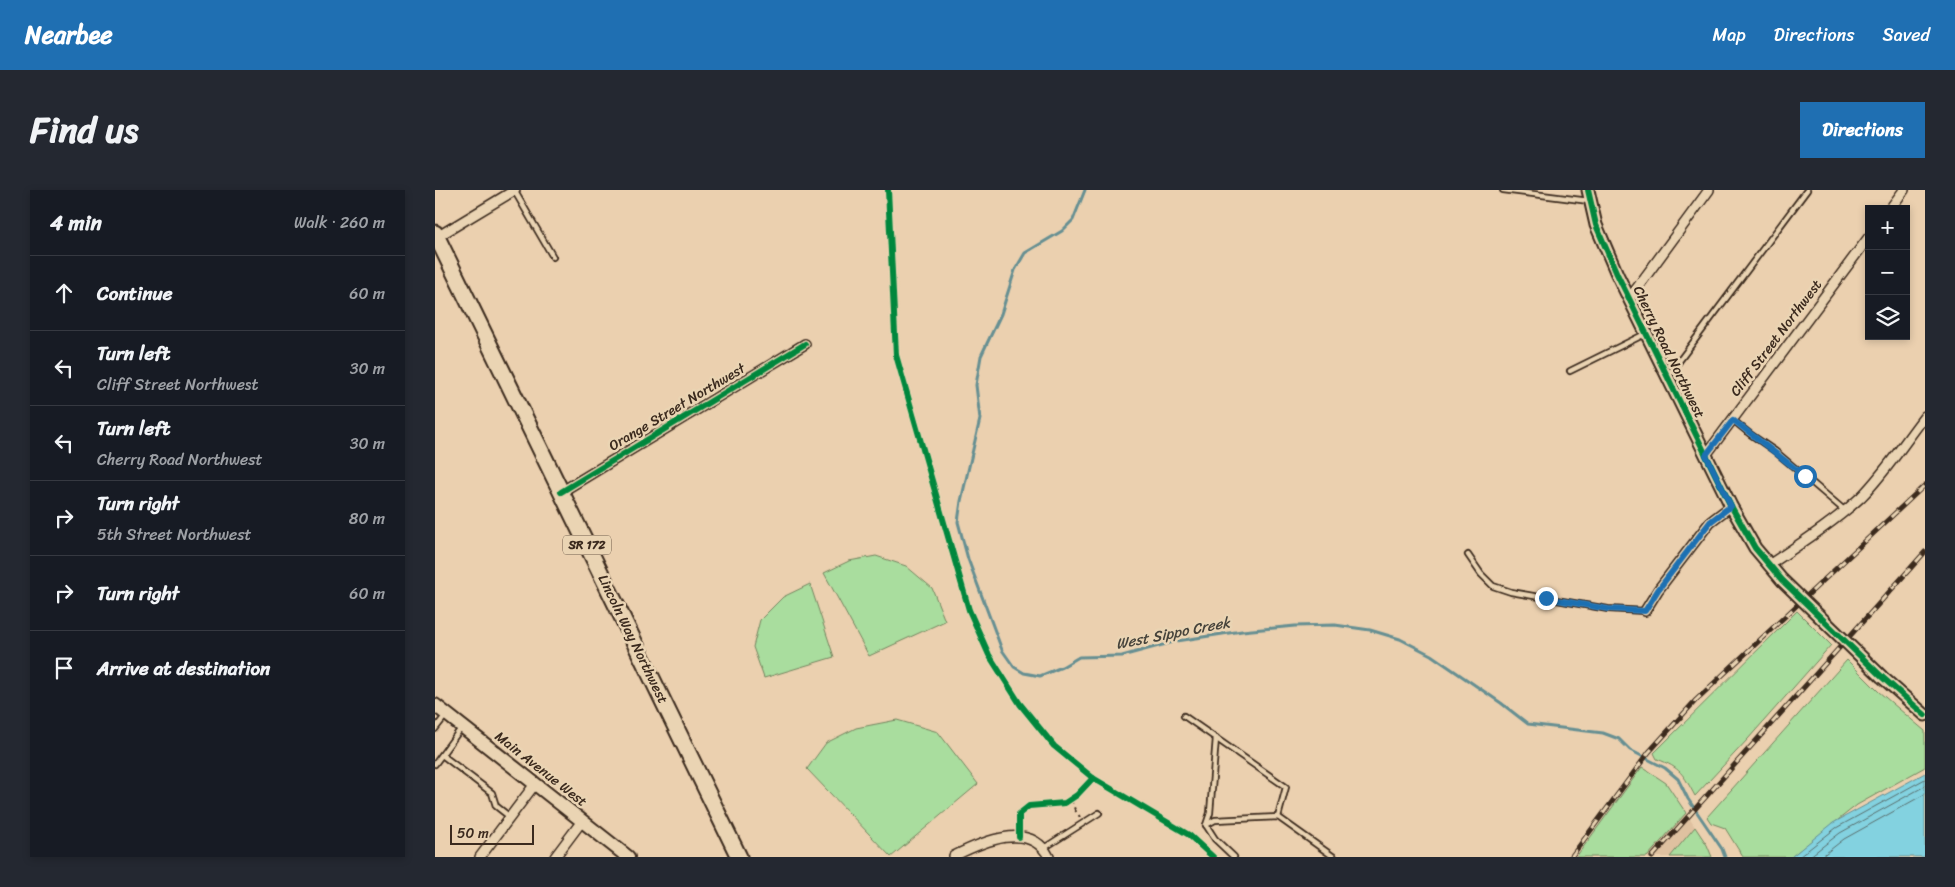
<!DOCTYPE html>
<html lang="en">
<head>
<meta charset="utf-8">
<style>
  body { margin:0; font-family:Sriracha,sans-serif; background:#242831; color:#f1f3f6 }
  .controls { position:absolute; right:15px; top:15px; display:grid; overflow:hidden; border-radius:0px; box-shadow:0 2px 8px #0003 }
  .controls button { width:45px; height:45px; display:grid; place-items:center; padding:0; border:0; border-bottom:1px solid #363941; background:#171b24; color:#f1f3f6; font:25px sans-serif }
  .scale { position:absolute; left:15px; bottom:12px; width:84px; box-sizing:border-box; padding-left:5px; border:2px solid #3b2a1e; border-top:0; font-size:14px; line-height:18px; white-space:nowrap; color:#3b2a1e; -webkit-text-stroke:4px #ead4b3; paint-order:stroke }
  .stop { position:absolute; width:15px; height:15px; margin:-11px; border:4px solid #1f6fb2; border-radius:50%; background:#fff }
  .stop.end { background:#1f6fb2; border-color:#fff; box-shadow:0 1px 5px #0008 }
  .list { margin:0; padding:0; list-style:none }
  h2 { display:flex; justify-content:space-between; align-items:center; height:65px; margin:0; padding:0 20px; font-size:21px }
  h2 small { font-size:16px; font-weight:400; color:#9ea1a6 }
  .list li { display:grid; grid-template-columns:32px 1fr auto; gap:15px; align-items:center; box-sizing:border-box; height:75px; padding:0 20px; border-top:1px solid #363941 }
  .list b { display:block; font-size:19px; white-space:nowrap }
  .list p { margin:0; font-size:16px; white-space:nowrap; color:#9ea1a6 }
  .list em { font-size:16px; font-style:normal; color:#9ea1a6 }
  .icon { flex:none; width:28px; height:28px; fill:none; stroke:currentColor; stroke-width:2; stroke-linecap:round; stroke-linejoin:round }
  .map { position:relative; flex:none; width:1490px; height:667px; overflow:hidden; border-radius:0px }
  header { display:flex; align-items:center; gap:30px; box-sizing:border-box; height:70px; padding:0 25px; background:#1f6fb2; color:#fff }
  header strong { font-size:24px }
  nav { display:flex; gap:28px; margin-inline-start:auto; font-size:18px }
  .intro { display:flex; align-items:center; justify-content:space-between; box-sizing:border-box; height:120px; padding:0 30px }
  h1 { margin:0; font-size:35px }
  .button { padding:12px 22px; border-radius:0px; background:#1f6fb2; color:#fff; font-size:18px; font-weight:700 }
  main { display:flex; gap:30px; padding:0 30px }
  aside { flex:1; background:#171b24; border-radius:0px; box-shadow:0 2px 8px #0003 }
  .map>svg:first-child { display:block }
</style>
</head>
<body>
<header>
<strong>Nearbee</strong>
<nav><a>Map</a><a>Directions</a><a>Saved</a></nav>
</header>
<div class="intro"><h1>Find us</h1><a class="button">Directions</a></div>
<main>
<aside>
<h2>4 min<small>Walk · 260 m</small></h2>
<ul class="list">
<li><svg class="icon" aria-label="ahead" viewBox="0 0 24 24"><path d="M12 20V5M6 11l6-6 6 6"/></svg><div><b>Continue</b></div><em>60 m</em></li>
<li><svg class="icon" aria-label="left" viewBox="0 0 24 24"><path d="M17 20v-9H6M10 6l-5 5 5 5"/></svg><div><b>Turn left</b><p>Cliff Street Northwest</p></div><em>30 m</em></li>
<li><svg class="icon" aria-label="left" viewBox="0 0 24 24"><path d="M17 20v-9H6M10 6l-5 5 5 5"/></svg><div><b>Turn left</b><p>Cherry Road Northwest</p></div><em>30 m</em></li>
<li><svg class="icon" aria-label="right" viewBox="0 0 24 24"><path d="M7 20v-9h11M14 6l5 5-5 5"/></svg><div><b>Turn right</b><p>5th Street Northwest</p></div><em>80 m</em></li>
<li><svg class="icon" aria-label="right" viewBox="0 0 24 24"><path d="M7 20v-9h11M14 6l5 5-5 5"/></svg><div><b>Turn right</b></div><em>60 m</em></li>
<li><svg class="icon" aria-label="arrive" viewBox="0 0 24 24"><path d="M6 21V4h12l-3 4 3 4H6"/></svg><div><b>Arrive at destination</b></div></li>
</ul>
</aside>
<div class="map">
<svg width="1490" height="667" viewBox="0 0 1490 667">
  <rect width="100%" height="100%" fill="#ebd0af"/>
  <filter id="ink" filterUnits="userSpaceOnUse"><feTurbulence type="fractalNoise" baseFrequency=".02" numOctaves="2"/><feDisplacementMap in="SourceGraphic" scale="10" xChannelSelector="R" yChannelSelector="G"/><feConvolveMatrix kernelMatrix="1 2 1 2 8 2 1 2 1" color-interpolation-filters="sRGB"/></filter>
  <g filter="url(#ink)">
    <path fill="#dfc1a0" d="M 1251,623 L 1260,637 L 1235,667 L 1212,667 Z"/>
    <g fill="#a9dd9e" stroke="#72845e">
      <path d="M 441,366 L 471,376 L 497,398 L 510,431 L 434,466 L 389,383 L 414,371 Z"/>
      <path d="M 375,394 L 399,467 L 329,488 L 318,457 L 325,430 L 348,407 Z"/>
      <path d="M 1362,421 L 1396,455 L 1313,549 L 1260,606 C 1248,584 1246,578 1222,569 L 1219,563 Z"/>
      <path d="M 1412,470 L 1444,502 L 1490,541 L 1490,577 L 1422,615 L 1356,667 L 1308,667 L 1290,638 L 1276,633 L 1272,627 Z"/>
      <path d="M 462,530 L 503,542 L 543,594 L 456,667 L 372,579 L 391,553 L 421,538 Z"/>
      <path d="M 1207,577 L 1231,593 L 1251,623 L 1212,667 L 1141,667 Z"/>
      <path d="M 1260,637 L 1272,655 L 1277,667 L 1235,667 Z"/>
    </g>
    <path fill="#83d2e0" stroke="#668f92" d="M 1490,583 L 1490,666 L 1488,667 L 1356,667 L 1398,633 Z"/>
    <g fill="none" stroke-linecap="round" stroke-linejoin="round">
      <g stroke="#586d6c" stroke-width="1">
        <path d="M 1364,667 L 1401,638 L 1490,589"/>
        <path d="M 1374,667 L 1405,643 L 1490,596"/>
        <path d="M 1386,667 L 1409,649 L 1490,604"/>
      </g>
      <path stroke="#668f92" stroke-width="3" d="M 650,0 L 638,30 L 627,41 L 590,63 L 580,80 L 566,124 L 546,166 L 541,195 L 545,229 L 526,311 L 523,332 L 533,369 L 567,460 L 579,477 L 589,483 L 605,486 L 627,477 L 644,467 L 687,466 L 742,451 L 807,441 L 860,436 L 900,435 L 935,440 L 965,449 L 996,465 L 1066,513 L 1093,534 L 1168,543 L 1184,549 L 1195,560 L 1230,578 L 1243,589 L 1253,609 L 1287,659 L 1290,667"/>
      <defs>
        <g id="service">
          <path d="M 79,0 L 118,67"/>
          <path d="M 1068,0 L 1154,11"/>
          <path d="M 1135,181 L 1210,144"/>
          <path d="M 1233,186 L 1372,0"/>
          <path d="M 1298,230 L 1315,244 L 1340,261 L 1409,320"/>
          <path d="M 1033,365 L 1046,384 L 1058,396 L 1076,402 L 1173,419 L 1210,421"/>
          <path d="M 749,526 L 851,597 L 843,627"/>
          <path d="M 0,539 L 11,525"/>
          <path d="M 7,565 L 57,603 L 61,616 L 75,627"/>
          <path d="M 0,574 L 27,537"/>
          <path d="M 771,635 L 775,623 L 781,548"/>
          <path d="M 609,658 L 664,623"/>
          <path d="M 799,667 L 780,649 L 771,635 L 780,630 L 843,627 L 899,667"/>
        </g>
        <g id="minor">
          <path d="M 1455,19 L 1469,0"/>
          <path d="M 2,47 L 80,0"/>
          <path d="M 1194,109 L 1274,0"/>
          <path d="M 1271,265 L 1434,47"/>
          <path d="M 126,302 L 370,154"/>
          <path d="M 1334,375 C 1365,354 1398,333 1426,307 C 1450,283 1469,253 1490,226"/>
          <path d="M 1210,421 L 1223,400 L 1275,332 L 1296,316"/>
          <path d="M 519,666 C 547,652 595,630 614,667"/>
          <path d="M 45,667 L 100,594"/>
          <path d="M 120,667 L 147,631"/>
        </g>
        <g id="tertiary">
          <path d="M 1153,0 L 1161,35 L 1182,84 L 1296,316 L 1320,358 L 1347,390"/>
          <path d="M 1447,487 L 1490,525"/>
        </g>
        <path id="secondary" d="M 0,515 L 193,667"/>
        <path id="primary" d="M 0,43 L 304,667"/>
      </defs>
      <use href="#service" stroke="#3b2a1e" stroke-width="8"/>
      <use href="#minor" stroke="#3b2a1e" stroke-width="12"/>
      <use href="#tertiary" stroke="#3b2a1e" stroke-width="15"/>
      <use href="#secondary" stroke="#3b2a1e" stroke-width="16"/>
      <use href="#primary" stroke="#3b2a1e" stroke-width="19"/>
      <path stroke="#3b2a1e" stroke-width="2" stroke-dasharray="5 4" stroke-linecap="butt" d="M 636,609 L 640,620 L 645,627"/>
      <use href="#service" stroke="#ead4b3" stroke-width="4.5"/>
      <use href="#minor" stroke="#ead4b3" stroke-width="9"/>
      <use href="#tertiary" stroke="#ead4b3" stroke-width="11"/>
      <use href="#secondary" stroke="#ead4b3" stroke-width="12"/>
      <use href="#primary" stroke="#ead4b3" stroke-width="15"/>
      <defs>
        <g id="rail">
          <path d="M 1136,667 L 1214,562 L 1261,510 L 1490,295"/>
          <path d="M 1217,667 L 1490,362"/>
        </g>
      </defs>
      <use href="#rail" stroke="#3b2a1e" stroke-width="5"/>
      <use href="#rail" stroke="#ead4b3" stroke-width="3" stroke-dasharray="9" stroke-linecap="butt"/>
      <defs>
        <path id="tertiary-bridge" d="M 1347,390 L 1447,487"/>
      </defs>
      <use href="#tertiary-bridge" stroke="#3b2a1e" stroke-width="15" stroke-linecap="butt"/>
      <use href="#tertiary-bridge" stroke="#ead4b3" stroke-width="11"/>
      <defs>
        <g id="cycleway">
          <path d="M 453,0 L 461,165 L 534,420 L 554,465 L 585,514 L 619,556 L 658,588 L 754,645 L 778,667"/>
          <path d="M 1153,0 L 1161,35 L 1182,84 L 1296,316 L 1320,358 L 1347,390 L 1447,487 L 1490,525"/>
          <path d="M 126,302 L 370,154"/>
          <path d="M 584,647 L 584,624 L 594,616 L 630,613 L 642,605 L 658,588"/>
        </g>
      </defs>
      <use href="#cycleway" stroke="#ead4b3" stroke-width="9"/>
      <use href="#cycleway" stroke="#00873e" stroke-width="6"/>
    </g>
  </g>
  <g fill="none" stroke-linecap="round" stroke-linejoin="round" filter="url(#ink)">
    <path stroke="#1f6fb2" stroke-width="6" d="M 1111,408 L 1173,419 L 1210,421 L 1223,400 L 1275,332 L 1296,316 L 1271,265 L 1298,230 L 1370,286"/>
  </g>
  <g text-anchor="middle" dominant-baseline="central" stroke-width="5" stroke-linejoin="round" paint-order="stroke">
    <rect fill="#ead4b3" stroke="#705d4b" stroke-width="1" x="128" y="345.5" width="48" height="19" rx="4"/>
    <g font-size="12" font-weight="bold" fill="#3b2a1e">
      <text x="152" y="355">SR 172</text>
    </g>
    <g font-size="14" fill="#3b2a1e" stroke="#ead4b3">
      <text transform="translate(1341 148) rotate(-53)">Cliff Street Northwest</text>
      <text transform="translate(1234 162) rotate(64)">Cherry Road Northwest</text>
      <text transform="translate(242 217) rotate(-31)">Orange Street Northwest</text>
      <text transform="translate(198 449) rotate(64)">Lincoln Way Northwest</text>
      <text transform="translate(106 579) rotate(38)">Main Avenue West</text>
    </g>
    <g font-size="15" font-style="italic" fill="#46433b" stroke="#ead4b3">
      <text transform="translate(738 443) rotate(-11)">West Sippo Creek</text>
    </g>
  </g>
</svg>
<div class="controls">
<button>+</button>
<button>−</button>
<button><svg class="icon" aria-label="layers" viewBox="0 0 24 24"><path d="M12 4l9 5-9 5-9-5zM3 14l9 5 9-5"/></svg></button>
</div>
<div class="scale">50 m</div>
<div class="stop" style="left:1370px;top:286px"></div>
<div class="stop end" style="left:1111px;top:408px"></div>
</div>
</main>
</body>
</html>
